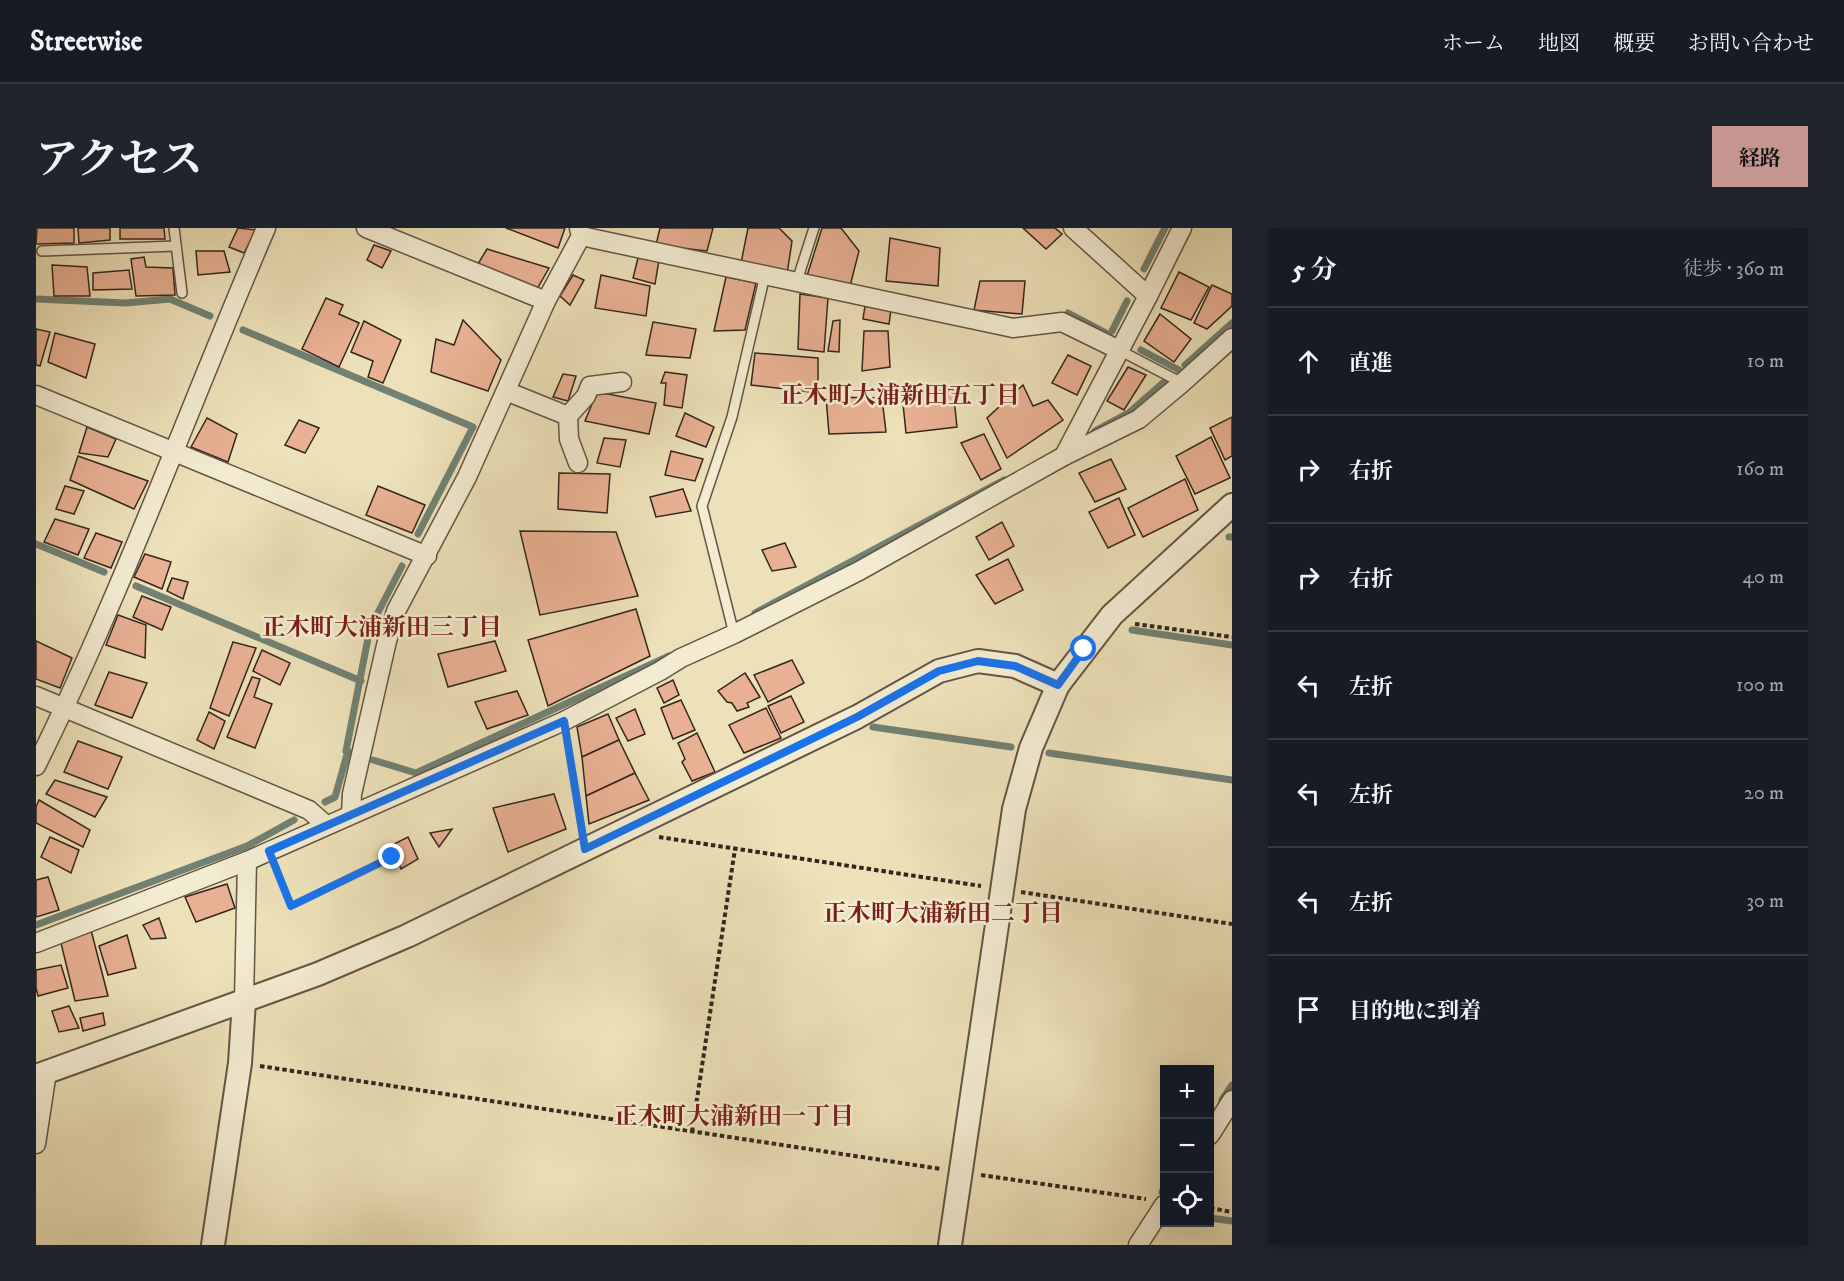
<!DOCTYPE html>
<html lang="ja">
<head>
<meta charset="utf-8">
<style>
  body { margin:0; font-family:"IM FELL DW Pica","Noto Serif JP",serif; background:#20242c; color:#f1f3f6 }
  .controls { position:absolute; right:18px; bottom:18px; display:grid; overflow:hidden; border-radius:0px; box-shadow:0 6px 24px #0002 }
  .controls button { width:54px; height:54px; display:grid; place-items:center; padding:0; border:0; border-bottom:2px solid #363941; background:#171b24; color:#f1f3f6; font:30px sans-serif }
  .stop { position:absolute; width:18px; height:18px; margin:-14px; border:4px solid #1a73e8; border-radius:50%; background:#fff }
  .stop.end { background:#1a73e8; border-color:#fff; box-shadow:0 2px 6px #0008 }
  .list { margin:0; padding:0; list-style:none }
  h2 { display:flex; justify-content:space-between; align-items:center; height:78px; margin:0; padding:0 24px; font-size:26px }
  h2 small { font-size:20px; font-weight:400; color:#9ea1a6 }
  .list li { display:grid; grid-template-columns:39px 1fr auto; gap:18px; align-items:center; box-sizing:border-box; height:108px; padding:0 24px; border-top:2px solid #363941 }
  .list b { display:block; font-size:22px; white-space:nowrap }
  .list em { font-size:20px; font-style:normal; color:#9ea1a6 }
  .icon { flex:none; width:33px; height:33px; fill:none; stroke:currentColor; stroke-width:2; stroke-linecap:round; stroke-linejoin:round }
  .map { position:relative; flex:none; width:1196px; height:1017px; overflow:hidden; border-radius:0px }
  header { display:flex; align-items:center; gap:36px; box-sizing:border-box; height:84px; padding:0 30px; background:#171b24; border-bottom:2px solid #363941 }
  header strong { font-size:28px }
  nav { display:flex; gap:33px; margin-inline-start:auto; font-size:21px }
  .intro { display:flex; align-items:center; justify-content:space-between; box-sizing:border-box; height:144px; padding:0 36px }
  h1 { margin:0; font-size:42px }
  .button { padding:15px 27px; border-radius:0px; background:#c59692; color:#111; font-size:21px; font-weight:700 }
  main { display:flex; gap:36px; padding:0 36px }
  aside { flex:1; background:#171b24; border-radius:0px; box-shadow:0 6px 24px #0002 }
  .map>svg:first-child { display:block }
</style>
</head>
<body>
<header>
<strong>Streetwise</strong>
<nav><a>ホーム</a><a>地図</a><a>概要</a><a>お問い合わせ</a></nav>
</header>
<div class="intro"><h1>アクセス</h1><a class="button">経路</a></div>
<main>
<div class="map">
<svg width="1196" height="1017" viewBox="0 0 1196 1017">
  <rect width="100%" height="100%" fill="#ede1b9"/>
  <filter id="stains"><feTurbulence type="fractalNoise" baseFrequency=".00333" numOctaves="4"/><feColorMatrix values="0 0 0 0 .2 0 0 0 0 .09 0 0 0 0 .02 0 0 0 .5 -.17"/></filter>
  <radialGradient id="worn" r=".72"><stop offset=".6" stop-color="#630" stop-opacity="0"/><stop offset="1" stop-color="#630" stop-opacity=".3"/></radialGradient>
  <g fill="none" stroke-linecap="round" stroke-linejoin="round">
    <g stroke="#718173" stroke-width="7">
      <path d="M 1108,41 L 1129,0"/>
      <path d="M 0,71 L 90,75 L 134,71 L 174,88"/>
      <path d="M 1032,85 L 1070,105"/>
      <path d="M 207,102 L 437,199 L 382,306"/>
      <path d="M 1076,103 L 1091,73"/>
      <path d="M 1105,122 L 1143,142"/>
      <path d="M 1149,137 L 1196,95"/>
      <path d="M 1059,203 L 1094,184 L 1127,155"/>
      <path d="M 1193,309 L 1196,309"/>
      <path d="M 0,316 L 68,344"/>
      <path d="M 100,358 L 325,453"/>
      <path d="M 719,385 L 968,252"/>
      <path d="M 1096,402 L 1196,417"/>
      <path d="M 837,499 L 975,519"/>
      <path d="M 310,523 L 334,400 L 366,338"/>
      <path d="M 1013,525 L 1196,552"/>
      <path d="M 337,532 L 380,545 L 633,428"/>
      <path d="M 289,574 L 299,569 L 312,523"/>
      <path d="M 0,697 L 211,618 L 258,592"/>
      <path d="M 1186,872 L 1196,857"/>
      <path d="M 1126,964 L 1128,960"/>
      <path d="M 1174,990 L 1196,993"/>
    </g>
  </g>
  <g fill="#e9b194" stroke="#34261d" stroke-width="1.5">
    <path d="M 1,0 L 38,0 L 38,15 L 0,16 Z"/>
    <path d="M 42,0 L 74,0 L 74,12 L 43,15 Z"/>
    <path d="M 84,0 L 128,0 L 129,11 L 84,11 Z"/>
    <path d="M 202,0 L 220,2 L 208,25 L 193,19 Z"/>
    <path d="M 470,0 L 529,0 L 522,20 Z"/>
    <path d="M 624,0 L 677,0 L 671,23 L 620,17 Z"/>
    <path d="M 712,0 L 743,0 L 756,13 L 751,46 L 705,35 Z"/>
    <path d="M 786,0 L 805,0 L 823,23 L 814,58 L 771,48 Z"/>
    <path d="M 987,0 L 1019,0 L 1026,6 L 1010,21 Z"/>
    <path d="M 854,10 L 904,20 L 902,58 L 850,53 Z"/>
    <path d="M 338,17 L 355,23 L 346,40 L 331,32 Z"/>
    <path d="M 451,21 L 513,40 L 501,61 L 442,36 Z"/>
    <path d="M 160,23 L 188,23 L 194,44 L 162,47 Z"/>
    <path d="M 603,26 L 623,32 L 619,56 L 597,50 Z"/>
    <path d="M 108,29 L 110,39 L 137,40 L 139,67 L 100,68 L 95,31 Z"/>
    <path d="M 16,37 L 51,39 L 54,68 L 18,68 Z"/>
    <path d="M 93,42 L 96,61 L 57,62 L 57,45 Z"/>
    <path d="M 1143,44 L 1173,59 L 1155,92 L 1125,80 Z"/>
    <path d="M 537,47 L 548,52 L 534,77 L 524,68 Z"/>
    <path d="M 565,47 L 614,58 L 610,88 L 559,80 Z"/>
    <path d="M 690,49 L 720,55 L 709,102 L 678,103 Z"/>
    <path d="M 944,53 L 989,53 L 986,86 L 938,82 Z"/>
    <path d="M 1176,57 L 1196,66 L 1196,78 L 1171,101 L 1158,95 Z"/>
    <path d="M 764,66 L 792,70 L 788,124 L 762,121 Z"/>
    <path d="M 290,70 L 307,77 L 303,86 L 323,95 L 303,139 L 266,121 Z"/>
    <path d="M 829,78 L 855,82 L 853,96 L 827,91 Z"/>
    <path d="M 1124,86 L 1155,111 L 1138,134 L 1108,113 Z"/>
    <path d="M 427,92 L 465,132 L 452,163 L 395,144 L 400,111 L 418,117 Z"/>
    <path d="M 804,92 L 803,124 L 792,123 L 797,93 Z"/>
    <path d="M 328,93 L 365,112 L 347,155 L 332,149 L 337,133 L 315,124 Z"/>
    <path d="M 617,94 L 660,101 L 654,130 L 610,127 Z"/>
    <path d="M 0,101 L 14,104 L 4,138 L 0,137 Z"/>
    <path d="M 828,103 L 852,103 L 854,139 L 826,143 Z"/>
    <path d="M 19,105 L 59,116 L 50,150 L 12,134 Z"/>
    <path d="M 719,125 L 782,130 L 782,165 L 715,157 Z"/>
    <path d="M 1032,127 L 1055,138 L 1041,167 L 1016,155 Z"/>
    <path d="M 1092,139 L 1110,147 L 1088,182 L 1071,173 Z"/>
    <path d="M 629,144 L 651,147 L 646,180 L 628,177 L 630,155 L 625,155 Z"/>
    <path d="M 527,146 L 540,148 L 532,173 L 517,169 Z"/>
    <path d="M 987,157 L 997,178 L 1012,172 L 1027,192 L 971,230 L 951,190 Z"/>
    <path d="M 917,161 L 921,199 L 870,205 L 866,166 Z"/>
    <path d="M 561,164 L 620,175 L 613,206 L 549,193 Z"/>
    <path d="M 790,169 L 846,170 L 850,204 L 793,206 Z"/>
    <path d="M 649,185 L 678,199 L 670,219 L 640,208 Z"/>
    <path d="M 1196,189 L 1196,228 L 1189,232 L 1174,200 Z"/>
    <path d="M 171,190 L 201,206 L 192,234 L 155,219 Z"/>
    <path d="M 263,192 L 283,200 L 269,225 L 249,217 Z"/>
    <path d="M 51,199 L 80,211 L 72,229 L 43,225 Z"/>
    <path d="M 948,206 L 965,241 L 945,252 L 925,215 Z"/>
    <path d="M 1175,209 L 1194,250 L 1159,266 L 1140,228 Z"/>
    <path d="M 568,210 L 590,212 L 584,239 L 561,235 Z"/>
    <path d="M 635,223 L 667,231 L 659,253 L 629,247 Z"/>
    <path d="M 42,228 L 112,253 L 98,281 L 34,252 Z"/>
    <path d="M 1075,231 L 1090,261 L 1059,274 L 1043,245 Z"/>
    <path d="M 523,245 L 574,246 L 571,285 L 522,281 Z"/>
    <path d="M 1149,251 L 1162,282 L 1107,309 L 1092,280 Z"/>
    <path d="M 29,258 L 48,263 L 38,286 L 20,281 Z"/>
    <path d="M 342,258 L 389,277 L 376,305 L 330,287 Z"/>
    <path d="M 647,261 L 655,283 L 620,289 L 614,269 Z"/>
    <path d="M 1083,270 L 1099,307 L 1072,320 L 1053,284 Z"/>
    <path d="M 19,291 L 53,301 L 42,327 L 8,314 Z"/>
    <path d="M 966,294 L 978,318 L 953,332 L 940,309 Z"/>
    <path d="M 484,303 L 580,304 L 602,368 L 504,387 Z"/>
    <path d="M 60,305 L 86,314 L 75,340 L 48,330 Z"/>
    <path d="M 749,315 L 760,339 L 736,343 L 726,322 Z"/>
    <path d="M 109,326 L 135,334 L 126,361 L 98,349 Z"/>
    <path d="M 972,331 L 987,362 L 959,376 L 940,347 Z"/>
    <path d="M 136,350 L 152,354 L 147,371 L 131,363 Z"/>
    <path d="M 106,368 L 135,379 L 126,402 L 97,389 Z"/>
    <path d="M 600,381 L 614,428 L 512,478 L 492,412 Z"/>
    <path d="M 82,387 L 110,397 L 109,430 L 70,417 Z"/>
    <path d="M 0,413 L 36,430 L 24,460 L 0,451 Z"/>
    <path d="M 459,413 L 470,443 L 412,459 L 402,426 Z"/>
    <path d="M 197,414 L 220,420 L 193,488 L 174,480 Z"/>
    <path d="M 226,422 L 254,435 L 244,457 L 217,443 Z"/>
    <path d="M 756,432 L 768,455 L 732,474 L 718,447 Z"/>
    <path d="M 73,444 L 111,455 L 96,490 L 59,477 Z"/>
    <path d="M 709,445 L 724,469 L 711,475 L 713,479 L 701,483 L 696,475 L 691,474 L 682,463 Z"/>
    <path d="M 216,449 L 224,451 L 218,469 L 236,476 L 219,520 L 191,509 Z"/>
    <path d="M 637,452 L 643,467 L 628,475 L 621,460 Z"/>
    <path d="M 481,463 L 492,487 L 451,501 L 439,474 Z"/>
    <path d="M 755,468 L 768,494 L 745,505 L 732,478 Z"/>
    <path d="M 645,472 L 659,502 L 637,511 L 625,480 Z"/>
    <path d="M 730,480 L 745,510 L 708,525 L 693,497 Z"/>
    <path d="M 599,481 L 609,506 L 592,513 L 580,490 Z"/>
    <path d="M 173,484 L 189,493 L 178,521 L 161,512 Z"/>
    <path d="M 572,486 L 583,512 L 546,529 L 541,499 Z"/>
    <path d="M 661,505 L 679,544 L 656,553 L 646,534 L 649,531 L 642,515 Z"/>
    <path d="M 583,512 L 599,545 L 550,568 L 546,529 Z"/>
    <path d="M 42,513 L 86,529 L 72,561 L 28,544 Z"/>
    <path d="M 599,545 L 613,572 L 553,596 L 550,568 Z"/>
    <path d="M 19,552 L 71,569 L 59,589 L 10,566 Z"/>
    <path d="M 518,566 L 530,601 L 472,624 L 457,580 Z"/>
    <path d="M 3,572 L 54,602 L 47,619 L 0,595 L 0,579 Z"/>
    <path d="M 416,601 L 403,619 L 394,605 Z"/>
    <path d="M 14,609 L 43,622 L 35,645 L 5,629 Z"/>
    <path d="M 372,609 L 382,631 L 365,641 L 356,617 Z"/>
    <path d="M 12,649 L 23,682 L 0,689 L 0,652 Z"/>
    <path d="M 191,656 L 199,680 L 160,694 L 149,669 Z"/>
    <path d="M 123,690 L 130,710 L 115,711 L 107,697 Z"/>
    <path d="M 55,702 L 72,768 L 39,773 L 25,715 Z"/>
    <path d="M 91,707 L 100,740 L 72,747 L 63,718 Z"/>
    <path d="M 25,737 L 32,760 L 2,768 L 0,760 L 0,742 Z"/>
    <path d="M 33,778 L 43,800 L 23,804 L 16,783 Z"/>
    <path d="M 67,785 L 69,797 L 47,803 L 44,790 Z"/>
  </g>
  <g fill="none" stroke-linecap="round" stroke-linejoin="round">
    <defs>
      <g id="service">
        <path d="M 138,0 L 146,65"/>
        <path d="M 6,23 L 140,18"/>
        <path d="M 761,53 L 778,0"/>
        <path d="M 1083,122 L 1146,155"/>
        <path d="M 698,406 L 666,278 L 696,189 L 729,47"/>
      </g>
      <g id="minor">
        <path d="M 330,0 L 510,73"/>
        <path d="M 1037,0 L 1112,68"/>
        <path d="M 545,8 L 977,100 L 1026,94 L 1083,122"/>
        <path d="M 470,163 L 532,188 L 533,211 L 542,235"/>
        <path d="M 0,167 L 391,328"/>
        <path d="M 532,188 L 550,168 L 554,158 L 586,154"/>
        <path d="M 1028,228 L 1112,68 L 1146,0"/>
        <path d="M 0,468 L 273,582 L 290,597"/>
        <path d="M 0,538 C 87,363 153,179 230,0"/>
        <path d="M 315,586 L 316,566 L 351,413 L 360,383 L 431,249 L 510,73 L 545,8 L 543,0"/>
        <path d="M 0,715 L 211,633 L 528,493 L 624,443 L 645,430 L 698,406 L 823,343 L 1028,228 L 1103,191 L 1146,155 L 1196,110"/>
        <path d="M 208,773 L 211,633"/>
        <path d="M 1174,907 L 1196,872"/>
        <path d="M 0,916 L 11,844"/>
        <path d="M 1102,1017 L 1128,977"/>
      </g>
      <g id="tertiary">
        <path d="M 0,848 L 282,746 L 371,708 L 821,489 L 903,443 L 942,433 L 979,438 L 1022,457"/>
        <path d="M 177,1017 L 204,835 L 208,773"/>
        <path d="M 914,1017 L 978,581 L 995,520 L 1022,457 L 1076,387 L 1196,277"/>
      </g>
    </defs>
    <use href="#service" stroke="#625544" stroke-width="12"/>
    <use href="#minor" stroke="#625544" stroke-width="21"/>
    <use href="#tertiary" stroke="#625544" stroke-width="26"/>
    <g stroke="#34261d" stroke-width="4" stroke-dasharray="4.5 3" stroke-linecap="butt">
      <path d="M 1099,396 L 1196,409"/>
      <path d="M 531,512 L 545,599"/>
      <path d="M 623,609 L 945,658"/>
      <path d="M 240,640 L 255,678 L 356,629"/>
      <path d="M 985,664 L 1196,696"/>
      <path d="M 224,838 L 905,941"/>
      <path d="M 656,904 L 699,621"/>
      <path d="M 945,947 L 1110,971"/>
      <path d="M 1174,980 L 1196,984"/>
    </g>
    <use href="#service" stroke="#f3ecd2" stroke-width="9"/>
    <use href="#minor" stroke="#f3ecd2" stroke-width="18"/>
    <use href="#tertiary" stroke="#f3ecd2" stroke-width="22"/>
  </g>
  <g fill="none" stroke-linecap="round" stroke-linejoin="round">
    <path stroke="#1a73e8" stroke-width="8" d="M 356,629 L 255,678 L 233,623 L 528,493 L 549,621 L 821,489 L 903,443 L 942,433 L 979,438 L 1022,457 L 1048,421"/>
  </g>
  <g text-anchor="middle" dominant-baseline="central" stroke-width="5" stroke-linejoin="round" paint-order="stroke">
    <g font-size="24" font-weight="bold" fill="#7a1f14" stroke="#f3ecd2">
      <text x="864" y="168">正木町大浦新田五丁目</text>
      <text x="346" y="400">正木町大浦新田三丁目</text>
      <text x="907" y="686">正木町大浦新田二丁目</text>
      <text x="698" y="889">正木町大浦新田一丁目</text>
    </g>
  </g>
  <rect width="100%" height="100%" filter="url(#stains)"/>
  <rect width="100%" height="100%" fill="url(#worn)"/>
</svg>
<div class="controls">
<button>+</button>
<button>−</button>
<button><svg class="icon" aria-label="locate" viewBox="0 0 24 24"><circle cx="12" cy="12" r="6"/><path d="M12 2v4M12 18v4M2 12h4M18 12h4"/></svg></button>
</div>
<div class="stop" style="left:1048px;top:421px"></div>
<div class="stop end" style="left:356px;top:629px"></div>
</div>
<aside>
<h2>5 分<small>徒歩 · 360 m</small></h2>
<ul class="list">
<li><svg class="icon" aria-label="ahead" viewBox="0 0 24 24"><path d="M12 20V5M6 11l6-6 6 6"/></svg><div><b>直進</b></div><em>10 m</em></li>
<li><svg class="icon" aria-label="right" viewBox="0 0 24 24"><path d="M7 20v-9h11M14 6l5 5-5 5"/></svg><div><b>右折</b></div><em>160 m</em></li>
<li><svg class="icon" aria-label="right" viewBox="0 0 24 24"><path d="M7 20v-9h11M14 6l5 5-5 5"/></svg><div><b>右折</b></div><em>40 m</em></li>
<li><svg class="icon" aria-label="left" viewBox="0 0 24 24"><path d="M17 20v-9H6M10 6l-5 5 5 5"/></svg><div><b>左折</b></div><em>100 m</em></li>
<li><svg class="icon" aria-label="left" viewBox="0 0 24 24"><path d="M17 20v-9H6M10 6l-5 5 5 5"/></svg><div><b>左折</b></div><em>20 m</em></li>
<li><svg class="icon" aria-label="left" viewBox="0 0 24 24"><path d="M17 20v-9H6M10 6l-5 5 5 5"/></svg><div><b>左折</b></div><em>30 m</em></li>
<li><svg class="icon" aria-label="arrive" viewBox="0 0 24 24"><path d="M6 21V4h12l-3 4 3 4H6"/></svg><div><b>目的地に到着</b></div></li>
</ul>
</aside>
</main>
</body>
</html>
